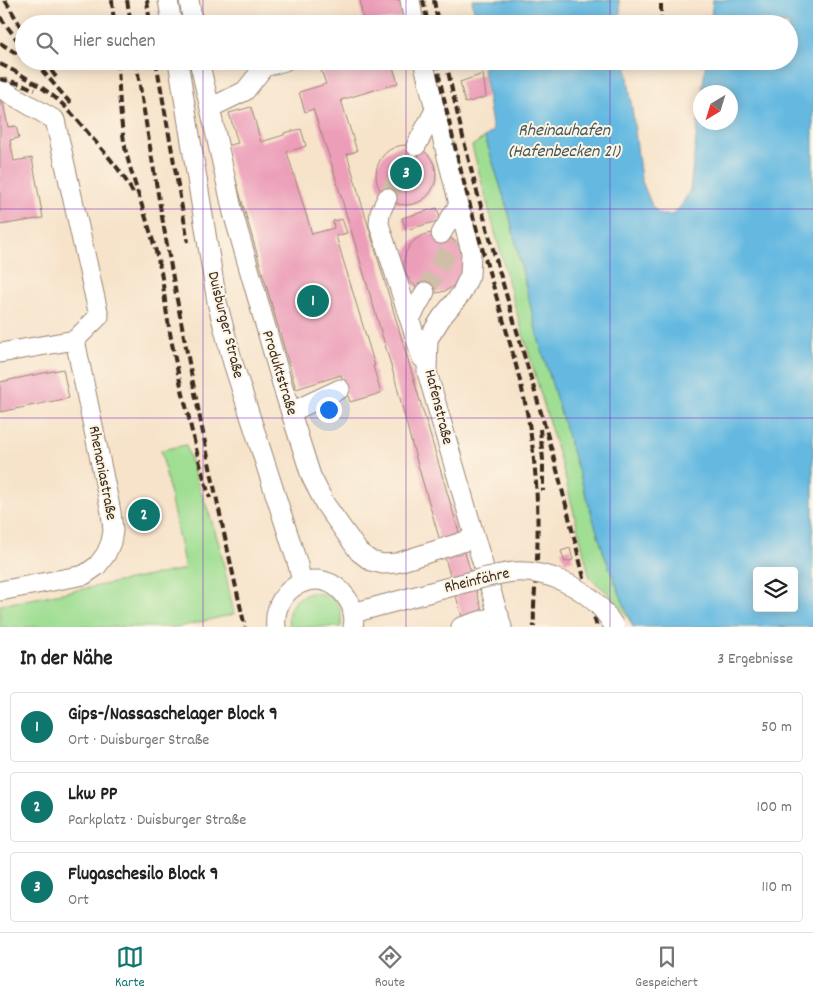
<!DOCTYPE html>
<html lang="de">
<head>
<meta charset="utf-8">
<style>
  body { margin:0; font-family:Dekko,sans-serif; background:#f6f6f6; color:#222 }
  .controls { position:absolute; right:15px; bottom:15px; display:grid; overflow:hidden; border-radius:5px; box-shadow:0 2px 12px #0003 }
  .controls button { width:45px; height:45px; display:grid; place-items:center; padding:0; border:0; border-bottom:1px solid #e0e0e0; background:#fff; color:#222; font:25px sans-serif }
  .compass { position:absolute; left:693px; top:85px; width:45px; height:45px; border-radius:50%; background:#fff; box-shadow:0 2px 12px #0003; rotate:218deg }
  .you { position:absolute; left:328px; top:409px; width:18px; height:18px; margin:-12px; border:4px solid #fff; border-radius:50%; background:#1a73e8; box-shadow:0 0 0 8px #1a73e833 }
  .badge { display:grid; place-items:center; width:32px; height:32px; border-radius:50%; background:#0f766e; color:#fff; font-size:16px; font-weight:700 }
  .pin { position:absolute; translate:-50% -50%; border:2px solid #fff; box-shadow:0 1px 5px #0006 }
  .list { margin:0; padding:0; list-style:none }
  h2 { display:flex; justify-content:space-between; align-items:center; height:65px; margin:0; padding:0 20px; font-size:21px }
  h2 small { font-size:16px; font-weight:400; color:#767676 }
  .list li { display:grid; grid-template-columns:32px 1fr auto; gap:15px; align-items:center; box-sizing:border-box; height:70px; margin:0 10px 10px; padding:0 10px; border:1px solid #e0e0e0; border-radius:5px }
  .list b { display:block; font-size:19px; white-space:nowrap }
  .list p { margin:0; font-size:16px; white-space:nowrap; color:#767676 }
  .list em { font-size:16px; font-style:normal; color:#767676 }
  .icon { flex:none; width:28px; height:28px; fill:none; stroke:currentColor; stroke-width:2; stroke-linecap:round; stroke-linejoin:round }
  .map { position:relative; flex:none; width:813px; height:627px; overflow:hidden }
  .search { position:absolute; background:#fff; box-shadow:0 2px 12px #0003; left:15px; right:15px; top:15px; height:55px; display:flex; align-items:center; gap:12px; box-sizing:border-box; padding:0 18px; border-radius:28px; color:#767676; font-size:19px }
  .sheet { height:305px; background:#fff }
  nav { display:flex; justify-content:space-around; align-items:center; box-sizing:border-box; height:70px; border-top:1px solid #e0e0e0; background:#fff; font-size:14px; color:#767676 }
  nav a { display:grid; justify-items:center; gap:2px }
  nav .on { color:#0f766e }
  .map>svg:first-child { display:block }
</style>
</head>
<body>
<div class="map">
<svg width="813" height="627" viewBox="0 0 813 627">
  <rect width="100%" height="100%" fill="#fcf5e5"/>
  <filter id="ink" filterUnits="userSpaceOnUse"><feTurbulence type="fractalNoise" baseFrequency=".02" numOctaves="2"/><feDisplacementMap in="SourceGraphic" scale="10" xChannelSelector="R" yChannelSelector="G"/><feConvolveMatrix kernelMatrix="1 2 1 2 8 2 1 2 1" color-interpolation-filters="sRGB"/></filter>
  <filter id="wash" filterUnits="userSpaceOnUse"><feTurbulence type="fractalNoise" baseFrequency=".0096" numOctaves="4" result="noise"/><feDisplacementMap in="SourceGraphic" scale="20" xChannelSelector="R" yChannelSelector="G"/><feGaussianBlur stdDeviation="1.12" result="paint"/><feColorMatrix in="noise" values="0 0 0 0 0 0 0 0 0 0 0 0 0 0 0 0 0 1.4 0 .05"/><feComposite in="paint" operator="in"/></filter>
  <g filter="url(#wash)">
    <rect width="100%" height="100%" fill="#f7e3ca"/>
    <g fill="#9fde93" stroke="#6d8458">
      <path d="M 485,137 L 509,214 L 537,334 L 604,554 L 632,624 L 623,610 L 609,594 L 590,578 L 564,473 L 514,303 L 472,146 Z"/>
      <path d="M 186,445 L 196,479 L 209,513 L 220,547 L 234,614 L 179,627 L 0,627 L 0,605 L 185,569 L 161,450 Z"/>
      <path d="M 310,593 C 332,592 344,604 341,627 L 289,627 C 286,609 293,599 310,593 Z"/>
    </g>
    <g fill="#65b9e1" stroke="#507280" fill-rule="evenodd">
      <path d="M 472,0 L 619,0 L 622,24 L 476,24 Z"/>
      <path d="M 713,0 L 813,0 L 813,627 L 633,627 L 604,554 L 569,441 L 537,334 L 509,214 L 485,137 L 493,131 L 482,61 L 626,61 L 641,179 L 652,206 L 661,215 L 672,215 L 681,206 L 690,190 L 700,104 L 700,122 L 730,122 L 730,92 L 702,92 L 706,61 L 789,61 L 789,24 L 710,24 ZM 757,571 L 794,571 L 794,608 L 757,608 Z"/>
    </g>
    <g id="blocks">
      <g fill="#ec9eb9">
        <path d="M 360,0 L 402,0 L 404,17 L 363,23 Z"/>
        <path d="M 211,61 L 230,61 L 230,62 L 212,67 Z"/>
        <path d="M 332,61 L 391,61 L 398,83 L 341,100 L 357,151 L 347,154 L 487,627 L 465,627 L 411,441 L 395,379 L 330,159 L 313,109 L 305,112 L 299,92 L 326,84 L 321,70 L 332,67 Z"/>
        <path d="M 483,74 L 486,97 L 465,103 L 460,82 Z"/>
        <path d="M 0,97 L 2,97 L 8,127 L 16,126 L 19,138 L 10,140 L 14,161 L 32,158 L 43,218 L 0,225 Z"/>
        <path d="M 251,107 L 261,142 L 284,135 L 284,133 L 301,129 L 306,146 L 287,152 L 312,234 L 334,228 L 333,221 L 342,219 L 347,233 L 336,236 L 375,366 L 373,366 L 381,393 L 350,402 L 341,375 L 296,389 L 226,146 L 238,143 L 229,113 Z"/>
        <circle cx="406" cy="175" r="30"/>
        <path d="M 437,208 L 441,220 L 406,230 L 402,218 Z"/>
        <circle cx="434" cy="263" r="30"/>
        <path d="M 63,369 L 69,398 L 0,412 L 0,382 Z"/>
        <path d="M 570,548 L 573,560 L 565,562 L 561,551 Z"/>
      </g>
    </g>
  </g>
  <g filter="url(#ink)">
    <use href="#blocks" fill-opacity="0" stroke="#998674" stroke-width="1"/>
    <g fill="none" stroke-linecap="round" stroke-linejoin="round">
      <g stroke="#d1bea8" stroke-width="19" stroke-dasharray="19 9" stroke-linecap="butt">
        <path d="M 387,198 L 416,146"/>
        <path d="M 425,292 L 453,241"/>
      </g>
      <defs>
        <g id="minor">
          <path d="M 168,0 L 172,24"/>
          <path d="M 189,0 L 193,24"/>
          <path d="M 410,0 L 414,24"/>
          <path d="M 178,61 L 217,302 L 233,363 L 298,565 L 302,583"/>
          <path d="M 199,61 L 210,108 L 233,213 L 285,394 L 311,476 L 325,504 L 359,552 L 371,561 L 383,564 L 396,563 L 475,538"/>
          <path d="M 423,61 L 471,252 L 470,275 L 461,294 L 442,317 L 428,339 L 427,372 L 475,538 L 502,627"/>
          <path d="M 0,88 L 55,120 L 99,316 L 75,340 L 0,353"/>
          <path d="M 210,108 L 245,91 L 264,67 L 285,61"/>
          <path d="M 416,146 L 435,110"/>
          <path d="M 387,198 L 380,213 L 379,224 L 422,358"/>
          <path d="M 441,234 L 459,204"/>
          <path d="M 410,319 L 425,292"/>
          <path d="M 291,412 L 340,389"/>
          <path d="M 0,591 L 84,575 L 97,566 L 106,554 L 111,542 L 113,531 L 111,512 L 75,340"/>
          <path d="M 353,613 L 457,585"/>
          <path d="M 276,627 C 271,586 322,562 346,597 C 353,606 355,617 353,627"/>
          <path d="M 461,627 L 499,615"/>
        </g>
      </defs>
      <use href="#minor" stroke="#998674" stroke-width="21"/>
      <use href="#minor" stroke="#fff" stroke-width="19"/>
      <g stroke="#3b2a1e" stroke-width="4" stroke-dasharray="8 4" stroke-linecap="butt">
        <path d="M 5,0 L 24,32"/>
        <path d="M 112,0 L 114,24"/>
        <path d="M 127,0 L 131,24"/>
        <path d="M 147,0 L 150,24"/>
        <path d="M 423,0 L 428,24"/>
        <path d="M 434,0 L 438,24"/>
        <path d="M 0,17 L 24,49"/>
        <path d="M 661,24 L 661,0"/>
        <path d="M 0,43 L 24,58"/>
        <path d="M 34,61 L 72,105"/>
        <path d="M 44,61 L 56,77"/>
        <path d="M 118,61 C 119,91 120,122 126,152 C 136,192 152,231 161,272 C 164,288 165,305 168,321 C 173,352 180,383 188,414 C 194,442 201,470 210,498"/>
        <path d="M 136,61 C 166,251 202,440 245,627"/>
        <path d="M 156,61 L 188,242"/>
        <path d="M 436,61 C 448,120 462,179 479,237 C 495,295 515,353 527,412 C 536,460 539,510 537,559 C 536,582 533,604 534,627"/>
        <path d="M 446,61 C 472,191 514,317 550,444 C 567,505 580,566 597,627"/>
        <path d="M 0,64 C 21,74 42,86 59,101 C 72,112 82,126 93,139 C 108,156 124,174 134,195"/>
        <path d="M 0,79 L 22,84 L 35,90"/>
        <path d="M 540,429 L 543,460 L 543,491"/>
      </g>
      <defs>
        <path id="minor-bridge" d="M 457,585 C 476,580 495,574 514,572 C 545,570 580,585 601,608 C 606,614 611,621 615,627"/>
      </defs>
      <use href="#minor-bridge" stroke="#998674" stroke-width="21" stroke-linecap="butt"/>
      <use href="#minor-bridge" stroke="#fff" stroke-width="19"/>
    </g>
  </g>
  <path fill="none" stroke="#7b2cbf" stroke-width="1" stroke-opacity="0.55" d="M 203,0 L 203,24M 406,0 L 406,24M 610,0 L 610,24M 203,61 L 203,627M 406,61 L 406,627M 610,61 L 610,627M 0,209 L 813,209M 0,418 L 813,418"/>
  <g text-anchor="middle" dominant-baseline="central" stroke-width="4" stroke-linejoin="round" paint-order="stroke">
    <g font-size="16" fill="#3b2a1e" stroke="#fcf5e5">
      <text transform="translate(225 325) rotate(76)">Duisburger Straße</text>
      <text transform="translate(279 373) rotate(73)">Produktstraße</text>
      <text transform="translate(438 407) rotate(76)">Hafenstraße</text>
      <text transform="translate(102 473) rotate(79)">Rhenaniastraße</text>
      <text transform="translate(477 581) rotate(-13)">Rheinfähre</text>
    </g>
    <g font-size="18" font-style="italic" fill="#485558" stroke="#fcf5e5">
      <text x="564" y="131">Rheinauhafen<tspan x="564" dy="21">(Hafenbecken 21)</tspan></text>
    </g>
  </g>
</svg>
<div class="controls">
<button><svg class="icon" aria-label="layers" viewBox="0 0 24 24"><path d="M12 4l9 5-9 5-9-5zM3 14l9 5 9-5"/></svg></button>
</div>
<svg class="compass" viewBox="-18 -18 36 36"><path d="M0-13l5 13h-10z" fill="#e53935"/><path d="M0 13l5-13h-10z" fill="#767676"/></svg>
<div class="you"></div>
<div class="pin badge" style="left:313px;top:301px">1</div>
<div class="pin badge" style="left:144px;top:515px">2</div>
<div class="pin badge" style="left:406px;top:173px">3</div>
<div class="search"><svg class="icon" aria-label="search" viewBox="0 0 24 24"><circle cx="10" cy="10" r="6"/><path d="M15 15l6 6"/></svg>Hier suchen</div>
</div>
<section class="sheet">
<h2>In der Nähe<small>3 Ergebnisse</small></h2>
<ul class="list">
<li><span class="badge">1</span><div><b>Gips-/Nassaschelager Block 9</b><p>Ort · Duisburger Straße</p></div><em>50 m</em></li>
<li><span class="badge">2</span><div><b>Lkw PP</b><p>Parkplatz · Duisburger Straße</p></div><em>100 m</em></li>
<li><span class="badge">3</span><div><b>Flugaschesilo Block 9</b><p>Ort</p></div><em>110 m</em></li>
</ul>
</section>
<nav>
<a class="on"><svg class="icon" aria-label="map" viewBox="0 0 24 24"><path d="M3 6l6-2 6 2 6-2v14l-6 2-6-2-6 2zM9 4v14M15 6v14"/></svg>Karte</a>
<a><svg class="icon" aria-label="directions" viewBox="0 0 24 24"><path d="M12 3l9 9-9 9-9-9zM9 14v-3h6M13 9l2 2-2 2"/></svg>Route</a>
<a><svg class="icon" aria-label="saved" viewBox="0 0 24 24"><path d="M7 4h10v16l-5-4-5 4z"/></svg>Gespeichert</a>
</nav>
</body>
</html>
